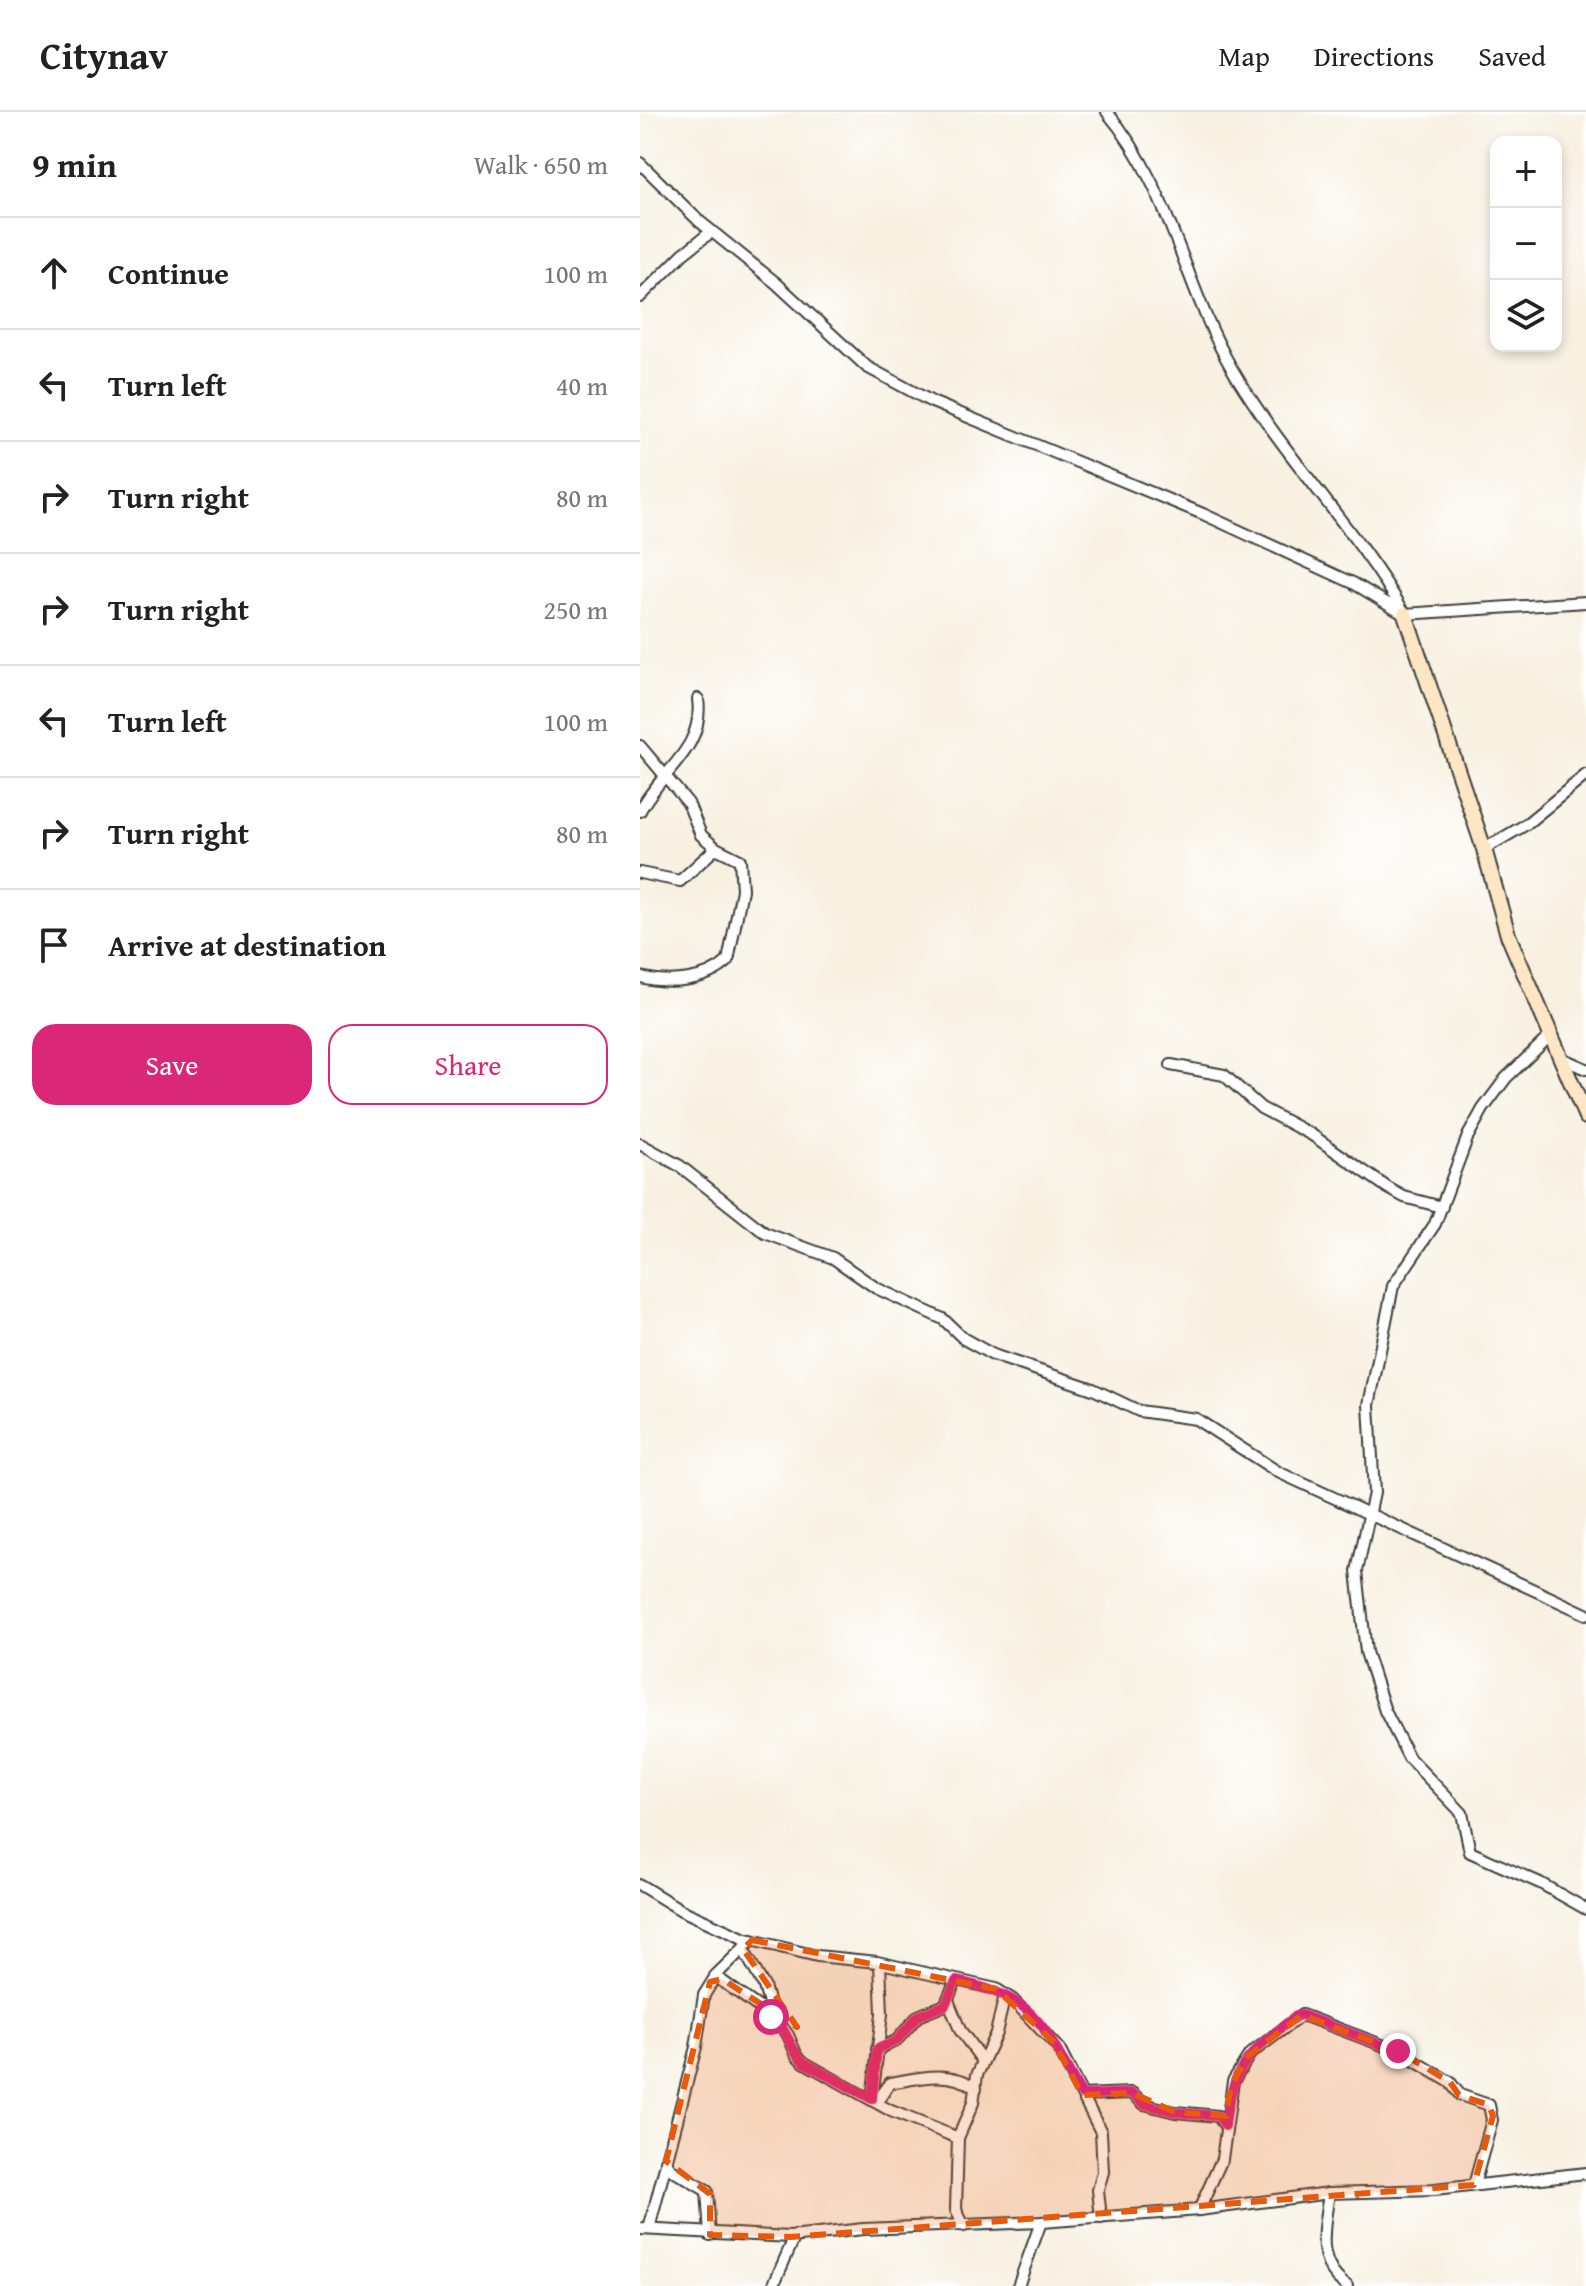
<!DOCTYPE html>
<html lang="en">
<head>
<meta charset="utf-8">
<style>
  body { margin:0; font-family:"Gentium Book Plus",serif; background:#f2f2f2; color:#222 }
  .controls { position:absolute; right:24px; top:24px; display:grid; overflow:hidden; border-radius:16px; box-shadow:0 4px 12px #0003 }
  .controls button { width:72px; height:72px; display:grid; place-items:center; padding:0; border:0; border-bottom:2px solid #e0e0e0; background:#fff; color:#222; font:40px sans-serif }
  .stop { position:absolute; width:24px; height:24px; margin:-18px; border:6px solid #db2777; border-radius:50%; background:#fff }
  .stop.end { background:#db2777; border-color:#fff; box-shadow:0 2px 8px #0008 }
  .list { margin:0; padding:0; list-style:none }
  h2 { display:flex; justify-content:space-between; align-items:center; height:104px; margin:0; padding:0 32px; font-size:34px }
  h2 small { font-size:26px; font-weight:400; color:#767676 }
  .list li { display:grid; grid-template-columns:52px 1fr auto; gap:24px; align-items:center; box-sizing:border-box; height:112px; padding:0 32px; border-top:2px solid #e0e0e0 }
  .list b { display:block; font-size:30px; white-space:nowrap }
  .list em { font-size:26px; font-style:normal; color:#767676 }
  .actions { display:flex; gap:16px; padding:24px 32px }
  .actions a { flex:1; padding:18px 0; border:2px solid #db2777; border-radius:24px; text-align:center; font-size:28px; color:#db2777 }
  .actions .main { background:#db2777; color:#fff }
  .icon { flex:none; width:44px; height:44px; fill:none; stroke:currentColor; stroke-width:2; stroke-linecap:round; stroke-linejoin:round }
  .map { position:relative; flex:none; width:946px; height:2174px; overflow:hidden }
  header { display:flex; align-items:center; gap:48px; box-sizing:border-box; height:112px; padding:0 40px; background:#fff; border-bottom:2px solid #e0e0e0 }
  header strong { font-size:38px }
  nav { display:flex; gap:44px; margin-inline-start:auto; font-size:28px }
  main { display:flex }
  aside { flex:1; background:#fff }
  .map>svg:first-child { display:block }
</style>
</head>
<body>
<header>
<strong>Citynav</strong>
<nav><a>Map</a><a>Directions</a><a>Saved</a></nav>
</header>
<main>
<aside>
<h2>9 min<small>Walk · 650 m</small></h2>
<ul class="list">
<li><svg class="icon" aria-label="ahead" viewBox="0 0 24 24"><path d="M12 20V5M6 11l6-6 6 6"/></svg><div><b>Continue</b></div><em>100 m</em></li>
<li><svg class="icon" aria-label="left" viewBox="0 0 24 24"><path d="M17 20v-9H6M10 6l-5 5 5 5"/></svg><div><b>Turn left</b></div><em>40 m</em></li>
<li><svg class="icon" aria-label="right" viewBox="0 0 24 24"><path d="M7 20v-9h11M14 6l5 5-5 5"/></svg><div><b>Turn right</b></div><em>80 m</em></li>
<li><svg class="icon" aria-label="right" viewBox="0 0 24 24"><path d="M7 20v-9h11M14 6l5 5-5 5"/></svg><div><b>Turn right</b></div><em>250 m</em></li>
<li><svg class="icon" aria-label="left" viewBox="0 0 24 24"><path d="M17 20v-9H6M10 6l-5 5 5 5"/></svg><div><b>Turn left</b></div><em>100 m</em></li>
<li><svg class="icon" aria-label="right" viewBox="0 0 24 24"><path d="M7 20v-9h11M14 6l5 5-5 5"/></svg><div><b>Turn right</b></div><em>80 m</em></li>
<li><svg class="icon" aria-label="arrive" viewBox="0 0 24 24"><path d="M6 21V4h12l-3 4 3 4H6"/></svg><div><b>Arrive at destination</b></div></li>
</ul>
<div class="actions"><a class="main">Save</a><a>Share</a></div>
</aside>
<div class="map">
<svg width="946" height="2174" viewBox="0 0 946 2174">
  <rect width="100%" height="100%" fill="#fff"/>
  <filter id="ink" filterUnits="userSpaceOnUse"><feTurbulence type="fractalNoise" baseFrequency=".0125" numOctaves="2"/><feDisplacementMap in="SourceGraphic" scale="16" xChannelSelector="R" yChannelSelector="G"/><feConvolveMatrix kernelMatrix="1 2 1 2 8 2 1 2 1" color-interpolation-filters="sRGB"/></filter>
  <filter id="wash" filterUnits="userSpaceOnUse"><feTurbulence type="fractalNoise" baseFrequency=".006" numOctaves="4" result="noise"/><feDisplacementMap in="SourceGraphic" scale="32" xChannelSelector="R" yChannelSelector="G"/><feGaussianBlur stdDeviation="1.8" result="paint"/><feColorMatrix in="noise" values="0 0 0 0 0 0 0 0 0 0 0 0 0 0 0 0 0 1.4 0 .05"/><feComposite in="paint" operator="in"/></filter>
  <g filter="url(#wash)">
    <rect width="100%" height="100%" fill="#f8f1e2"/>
  </g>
  <g filter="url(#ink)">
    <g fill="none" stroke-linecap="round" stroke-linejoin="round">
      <defs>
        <g id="street">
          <path d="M 467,0 C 530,74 544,174 592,257 C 642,342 714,415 764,500"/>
          <path d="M 0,51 L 59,109 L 136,171 L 227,255 L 292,290 L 563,402 L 713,471 L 765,502 L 946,490"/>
          <path d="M 0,185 L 43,142 L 71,120"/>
          <path d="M 0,634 L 48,691 L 61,723 L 76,736 L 100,748 L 102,778 L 88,849 C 66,870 28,872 0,865"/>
          <path d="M 0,699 C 20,659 65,638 58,587"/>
          <path d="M 844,737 L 885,713 L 946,663"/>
          <path d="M 0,761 L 40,769 L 76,736"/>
          <path d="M 911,923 L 866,966 L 843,997 L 828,1024 L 795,1112 L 753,1174 L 729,1293 L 734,1381 L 717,1459 L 726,1540 L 745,1599 L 769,1646 L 822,1701 L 830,1740 L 900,1771 L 946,1797"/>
          <path d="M 921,946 L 946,957"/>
          <path d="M 531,953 L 584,963 L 621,996 L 672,1023 L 748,1076 L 764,1085 L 802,1095"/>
          <path d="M 0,1032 L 40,1054 L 125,1121 L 193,1146 L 236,1176 L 303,1207 L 324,1227 L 353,1243 L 453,1277 L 499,1299 L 556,1307 L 638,1360 L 946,1502"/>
          <path d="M 0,1773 L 41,1798 L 103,1826 L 177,1844 L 237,1850 L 356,1877 L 373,1888 L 419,1937 L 461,2020 L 463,2060 L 458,2078 L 461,2106"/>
          <path d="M 103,1837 L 124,1874 L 131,1899 L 148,1923 L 157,1944 L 165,1951 L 251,1999 L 318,2026"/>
          <path d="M 75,1864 L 135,1907"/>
          <path d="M 308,1888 L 320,1918 L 342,1948"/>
          <path d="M 237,1937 L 256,1929 L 278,1904 L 305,1893 L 316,1869"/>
          <path d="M 442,1983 L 492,1981 L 504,1992 L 535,2000 L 578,2004 L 585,2014"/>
          <path d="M 232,1987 L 242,1902 L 240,1851"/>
          <path d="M 237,1990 L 250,1971 C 278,1966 310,1957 336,1976"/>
          <path d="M 26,2049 L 30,2057 L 67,2079 L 70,2123"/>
          <path d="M 689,2081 C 684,2116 674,2152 707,2174"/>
          <path d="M 559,2098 L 582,2047 L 593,1969 L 610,1942 L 662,1903 L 758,1939 L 810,1970 L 820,1983 L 849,1993 L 852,2008 L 834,2073"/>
          <path d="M 324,2114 L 316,2098 L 318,2026 L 333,1991 L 337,1963 L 356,1921 L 365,1883"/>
          <path d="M 0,2117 L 151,2125 L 223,2117 L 401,2110 L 559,2098 L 689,2081 L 794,2078 L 946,2061"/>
          <path d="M 9,2117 L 56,1935 L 64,1883 L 77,1862 L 112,1828"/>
          <path d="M 133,2174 L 155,2124"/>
          <path d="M 378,2174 L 401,2110"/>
        </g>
        <path id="secondary" d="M 765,502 L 844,737 L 868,823 L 946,1005"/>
      </defs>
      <use href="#street" stroke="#3d3c3a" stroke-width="14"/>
      <use href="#secondary" stroke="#3d3c3a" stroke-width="18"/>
      <use href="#street" stroke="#fff" stroke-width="10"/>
      <use href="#secondary" stroke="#fce6c4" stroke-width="14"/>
    </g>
  </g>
  <g fill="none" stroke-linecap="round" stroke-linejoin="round" filter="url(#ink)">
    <path stroke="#db2777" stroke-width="10" d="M 131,1905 C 149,1917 149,1938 165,1951 L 232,1987 L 237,1937 L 256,1929 L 278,1904 L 305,1893 L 316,1869 C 401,1885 403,1917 442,1983 L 492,1981 L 504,1992 L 535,2000 L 578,2004 L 585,2014 C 592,1952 609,1942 656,1904 L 662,1903 L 758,1939"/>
  </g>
  <path fill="#e8590c" fill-opacity="0.2" stroke="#e8590c" stroke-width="6" stroke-dasharray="16 10" stroke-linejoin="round" d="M 112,1828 L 356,1877 L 414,1930 L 442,1983 L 492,1981 L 535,2000 L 586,2004 L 591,1973 L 608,1944 L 662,1903 L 758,1939 L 810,1970 L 819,1983 L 849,1993 L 853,2004 L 834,2073 L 151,2125 L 70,2123 L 70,2082 L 26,2049 L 70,1870 L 82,1867 L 157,1915 L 103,1837 Z"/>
</svg>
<div class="controls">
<button>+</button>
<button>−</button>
<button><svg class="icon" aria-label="layers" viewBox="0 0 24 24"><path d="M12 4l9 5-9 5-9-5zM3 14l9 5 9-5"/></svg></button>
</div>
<div class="stop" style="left:131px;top:1905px"></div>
<div class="stop end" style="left:758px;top:1939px"></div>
</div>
</main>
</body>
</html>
